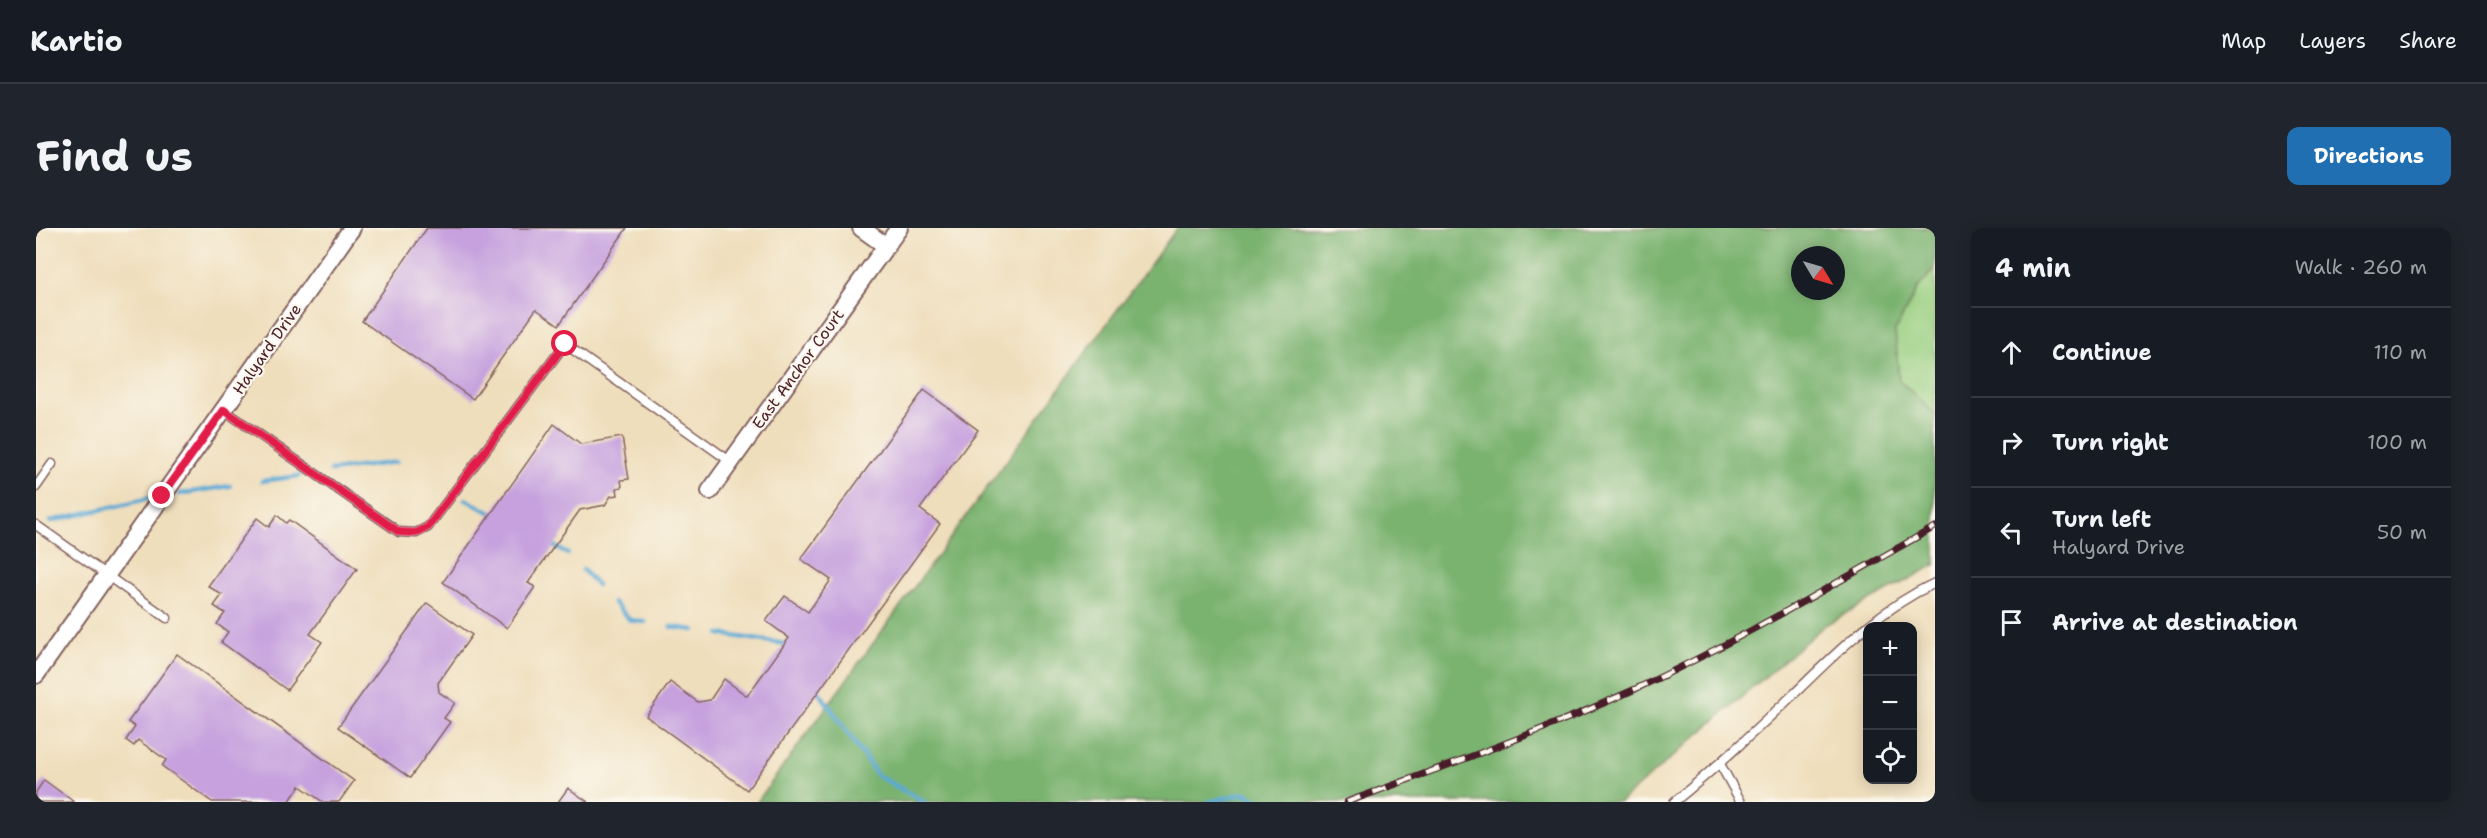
<!DOCTYPE html>
<html lang="en">
<head>
<meta charset="utf-8">
<style>
  body { margin:0; font-family:"Shantell Sans",sans-serif; background:#20242c; color:#f1f3f6 }
  .controls { position:absolute; right:18px; bottom:18px; display:grid; overflow:hidden; border-radius:12px; box-shadow:0 3px 15px #0003 }
  .controls button { width:54px; height:54px; display:grid; place-items:center; padding:0; border:0; border-bottom:2px solid #363941; background:#171b24; color:#f1f3f6; font:30px sans-serif }
  .compass { position:absolute; left:1755px; top:18px; width:54px; height:54px; border-radius:50%; background:#171b24; box-shadow:0 3px 15px #0003; rotate:128deg }
  .stop { position:absolute; width:18px; height:18px; margin:-14px; border:4px solid #e11d48; border-radius:50%; background:#fff }
  .stop.end { background:#e11d48; border-color:#fff; box-shadow:0 2px 6px #0008 }
  .list { margin:0; padding:0; list-style:none }
  h2 { display:flex; justify-content:space-between; align-items:center; height:78px; margin:0; padding:0 24px; font-size:26px }
  h2 small { font-size:20px; font-weight:400; color:#9ea1a6 }
  .list li { display:grid; grid-template-columns:39px 1fr auto; gap:18px; align-items:center; box-sizing:border-box; height:90px; padding:0 24px; border-top:2px solid #363941 }
  .list b { display:block; font-size:22px; white-space:nowrap }
  .list p { margin:0; font-size:20px; white-space:nowrap; color:#9ea1a6 }
  .list em { font-size:20px; font-style:normal; color:#9ea1a6 }
  .icon { flex:none; width:33px; height:33px; fill:none; stroke:currentColor; stroke-width:2; stroke-linecap:round; stroke-linejoin:round }
  .map { position:relative; flex:none; width:1899px; height:574px; overflow:hidden; border-radius:12px }
  header { display:flex; align-items:center; gap:36px; box-sizing:border-box; height:84px; padding:0 30px; background:#171b24; border-bottom:2px solid #363941 }
  header strong { font-size:28px }
  nav { display:flex; gap:33px; margin-inline-start:auto; font-size:21px }
  .intro { display:flex; align-items:center; justify-content:space-between; box-sizing:border-box; height:144px; padding:0 36px }
  h1 { margin:0; font-size:42px }
  .button { padding:15px 27px; border-radius:12px; background:#1f6fb2; color:#fff; font-size:21px; font-weight:700 }
  main { display:flex; gap:36px; padding:0 36px }
  aside { flex:1; background:#171b24; border-radius:12px; box-shadow:0 3px 15px #0003 }
  .map>svg:first-child { display:block }
</style>
</head>
<body>
<header>
<strong>Kartio</strong>
<nav><a>Map</a><a>Layers</a><a>Share</a></nav>
</header>
<div class="intro"><h1>Find us</h1><a class="button">Directions</a></div>
<main>
<div class="map">
<svg width="1899" height="574" viewBox="0 0 1899 574">
  <rect width="100%" height="100%" fill="#fbf7ec"/>
  <filter id="ink" filterUnits="userSpaceOnUse"><feTurbulence type="fractalNoise" baseFrequency=".0167" numOctaves="2"/><feDisplacementMap in="SourceGraphic" scale="12" xChannelSelector="R" yChannelSelector="G"/><feConvolveMatrix kernelMatrix="1 2 1 2 8 2 1 2 1" color-interpolation-filters="sRGB"/></filter>
  <filter id="wash" filterUnits="userSpaceOnUse"><feTurbulence type="fractalNoise" baseFrequency=".008" numOctaves="4" result="noise"/><feDisplacementMap in="SourceGraphic" scale="24" xChannelSelector="R" yChannelSelector="G"/><feGaussianBlur stdDeviation="1.35" result="paint"/><feColorMatrix in="noise" values="0 0 0 0 0 0 0 0 0 0 0 0 0 0 0 0 0 1.4 0 .05"/><feComposite in="paint" operator="in"/></filter>
  <g filter="url(#wash)">
    <rect width="100%" height="100%" fill="#efdebc"/>
    <path fill="#99cf81" stroke="#727756" stroke-width="1.5" d="M 1899,40 L 1899,186 L 1863,152 L 1859,103 L 1881,61 Z"/>
    <path fill="#7ab26f" stroke="#62684d" stroke-width="1.5" fill-rule="evenodd" d="M 1141,0 L 1899,0 L 1899,40 L 1881,61 L 1859,103 L 1863,152 L 1899,186 L 1899,337 L 1789,397 L 1584,574 L 721,574 ZM 1764,27 L 1800,27 L 1800,63 L 1764,63 Z"/>
    <g fill="none" stroke-linecap="round" stroke-linejoin="round">
      <g stroke="#5aa9d4" stroke-width="4.5">
        <path d="M 295,243 L 360,234"/>
        <path d="M 226,253 L 263,248"/>
        <path d="M 143,266 L 194,258"/>
        <path d="M 429,271 L 459,287"/>
        <path d="M 15,293 L 119,269"/>
        <path d="M 514,316 L 532,326"/>
        <path d="M 547,342 L 561,357"/>
        <path d="M 578,375 L 594,392 L 609,394"/>
        <path d="M 635,399 L 658,402"/>
        <path d="M 684,406 L 750,416 L 752,419"/>
        <path d="M 779,458 L 841,547 L 888,574"/>
        <path d="M 1173,574 L 1209,565 L 1221,572"/>
      </g>
    </g>
    <g id="blocks">
      <g fill="#c6a1de">
        <path d="M 391,0 L 591,0 L 523,97 L 500,81 L 437,171 L 326,93 Z"/>
        <path d="M 888,162 L 942,202 L 884,281 L 904,296 L 711,562 L 610,488 L 634,454 L 662,474 L 674,472 L 688,451 L 711,468 L 753,410 L 730,393 L 749,368 L 772,384 L 795,352 L 765,331 Z"/>
        <path d="M 518,196 L 545,216 L 586,209 L 593,251 L 585,252 L 586,259 L 581,260 L 582,267 L 575,268 L 569,277 L 544,282 L 492,355 L 499,359 L 471,400 L 407,354 Z"/>
        <path d="M 241,287 L 250,295 L 253,292 L 321,341 L 274,406 L 286,414 L 251,462 L 185,414 L 192,404 L 181,396 L 189,385 L 178,378 L 186,367 L 172,358 L 221,290 L 233,299 Z"/>
        <path d="M 391,375 L 436,407 L 402,455 L 403,464 L 419,475 L 408,490 L 414,494 L 374,550 L 302,499 Z"/>
        <path d="M 141,426 L 318,553 L 303,574 L 287,574 L 264,558 L 253,574 L 176,574 L 126,538 L 130,532 L 102,512 L 98,518 L 90,512 L 99,499 L 92,494 Z"/>
        <path d="M 8,552 L 38,574 L 0,574 L 0,564 Z"/>
        <path d="M 532,560 L 552,574 L 522,574 Z"/>
      </g>
    </g>
  </g>
  <g filter="url(#ink)">
    <use href="#blocks" fill-opacity="0" stroke="#84625e" stroke-width="1.5"/>
    <g fill="none" stroke-linecap="round" stroke-linejoin="round">
      <defs>
        <g id="service">
          <path d="M 188,182 L 363,304 L 380,305 L 392,299 L 529,116 L 695,234"/>
          <path d="M 0,259 L 16,236"/>
          <path d="M 0,297 L 131,390"/>
          <path d="M 1684,536 L 1705,574"/>
          <path d="M 1638,574 C 1681,539 1720,502 1760,464 C 1802,423 1845,380 1899,355"/>
        </g>
        <g id="minor">
          <path d="M 825,0 L 850,18"/>
          <path d="M 674,263 L 863,0"/>
          <path d="M 0,447 L 316,0"/>
        </g>
      </defs>
      <use href="#service" stroke="#84625e" stroke-width="11"/>
      <use href="#minor" stroke="#84625e" stroke-width="20"/>
      <use href="#service" stroke="#fff" stroke-width="8"/>
      <use href="#minor" stroke="#fff" stroke-width="16"/>
      <defs>
        <path id="rail" d="M 1311,574 C 1407,539 1502,505 1595,463 C 1699,415 1799,355 1899,299"/>
      </defs>
      <use href="#rail" stroke="#4a1f2b" stroke-width="7"/>
      <use href="#rail" stroke="#fbf7ec" stroke-width="4.5" stroke-dasharray="14" stroke-linecap="butt"/>
    </g>
  </g>
  <g fill="none" stroke-linecap="round" stroke-linejoin="round" filter="url(#ink)">
    <path stroke="#e11d48" stroke-width="8" d="M 126,268 L 188,182 L 363,304 L 380,305 L 392,299 L 529,116"/>
  </g>
  <g text-anchor="middle" dominant-baseline="central" stroke-width="4.5" stroke-linejoin="round" paint-order="stroke">
    <g font-size="16" fill="#4a1f2b" stroke="#fbf7ec">
      <text transform="translate(231 121) rotate(-55)">Halyard Drive</text>
      <text transform="translate(762 141) rotate(-54)">East Anchor Court</text>
    </g>
  </g>
</svg>
<div class="controls">
<button>+</button>
<button>−</button>
<button><svg class="icon" aria-label="locate" viewBox="0 0 24 24"><circle cx="12" cy="12" r="6"/><path d="M12 2v4M12 18v4M2 12h4M18 12h4"/></svg></button>
</div>
<svg class="compass" viewBox="-18 -18 36 36"><path d="M0-13l5 13h-10z" fill="#e53935"/><path d="M0 13l5-13h-10z" fill="#9ea1a6"/></svg>
<div class="stop" style="left:529px;top:116px"></div>
<div class="stop end" style="left:126px;top:268px"></div>
</div>
<aside>
<h2>4 min<small>Walk · 260 m</small></h2>
<ul class="list">
<li><svg class="icon" aria-label="ahead" viewBox="0 0 24 24"><path d="M12 20V5M6 11l6-6 6 6"/></svg><div><b>Continue</b></div><em>110 m</em></li>
<li><svg class="icon" aria-label="right" viewBox="0 0 24 24"><path d="M7 20v-9h11M14 6l5 5-5 5"/></svg><div><b>Turn right</b></div><em>100 m</em></li>
<li><svg class="icon" aria-label="left" viewBox="0 0 24 24"><path d="M17 20v-9H6M10 6l-5 5 5 5"/></svg><div><b>Turn left</b><p>Halyard Drive</p></div><em>50 m</em></li>
<li><svg class="icon" aria-label="arrive" viewBox="0 0 24 24"><path d="M6 21V4h12l-3 4 3 4H6"/></svg><div><b>Arrive at destination</b></div></li>
</ul>
</aside>
</main>
</body>
</html>
